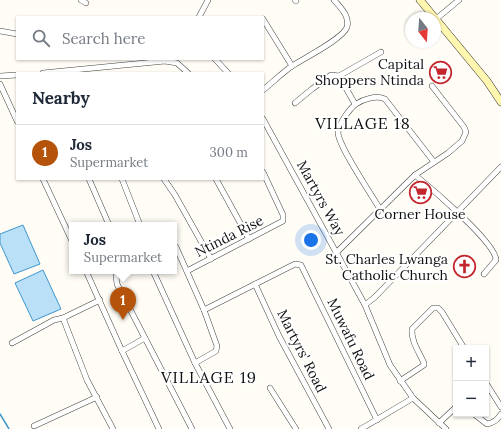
<!DOCTYPE html>
<html lang="en">
<head>
<meta charset="utf-8">
<style>
  body { margin:0; font-family:Lora,serif; background:#f6f6f7; color:#1f2937 }
  .controls { position:absolute; right:12px; bottom:12px; display:grid; overflow:hidden; border-radius:0px; box-shadow:0 1px 3px #0004 }
  .controls button { width:36px; height:36px; display:grid; place-items:center; padding:0; border:0; border-bottom:1px solid #e0e1e3; background:#fff; color:#1f2937; font:20px sans-serif }
  .compass { position:absolute; left:405px; top:12px; width:36px; height:36px; border-radius:50%; background:#fff; box-shadow:0 1px 3px #0004; rotate:163deg }
  .you { position:absolute; left:311px; top:240px; width:14px; height:14px; margin:-10px; border:3px solid #fff; border-radius:50%; background:#1a73e8; box-shadow:0 0 0 6px #1a73e833 }
  .badge { display:grid; place-items:center; width:26px; height:26px; border-radius:50%; background:#b45309; color:#fff; font-size:13px; font-weight:700 }
  .pin { position:absolute; translate:-50% -33px; filter:drop-shadow(0 1px 2px #0008) }
  .pin::after { content:''; position:absolute; top:21px; width:14px; height:12px; background:inherit; clip-path:polygon(0 0,100% 0,50% 100%) }
  .popup { position:absolute; left:69px; top:222px; width:108px; height:52px; box-sizing:border-box; display:grid; place-content:center; border-radius:0px; background:#fff; filter:drop-shadow(0 1px 3px #0005); font-size:13px; white-space:nowrap; color:#747a83 }
  .popup b { font-size:15px; color:#1f2937 }
  .popup::after { content:''; position:absolute; left:50%; top:100%; margin-left:-8px; border:8px solid transparent; border-top-color:#fff }
  .list { margin:0; padding:0; list-style:none }
  h2 { display:flex; justify-content:space-between; align-items:center; height:52px; margin:0; padding:0 16px; font-size:17px }
  h2 small { font-size:13px; font-weight:400; color:#747a83 }
  .list li { display:grid; grid-template-columns:26px 1fr auto; gap:12px; align-items:center; box-sizing:border-box; height:56px; padding:0 16px; border-top:1px solid #e0e1e3 }
  .list b { display:block; font-size:15px; white-space:nowrap }
  .list p { margin:0; font-size:13px; white-space:nowrap; color:#747a83 }
  .list em { font-size:13px; font-style:normal; color:#747a83 }
  .icon { flex:none; width:22px; height:22px; fill:none; stroke:currentColor; stroke-width:2; stroke-linecap:round; stroke-linejoin:round }
  .map { position:relative; flex:none; width:501px; height:429px; overflow:hidden }
  .search { position:absolute; background:#fff; box-shadow:0 1px 3px #0004; left:16px; top:16px; width:248px; height:44px; display:flex; align-items:center; gap:10px; box-sizing:border-box; padding:0 14px; border-radius:0px; color:#747a83; font-size:15px }
  .panel { position:absolute; background:#fff; box-shadow:0 1px 3px #0004; left:16px; top:72px; width:248px; height:108px; border-radius:0px }
  .map>svg:first-child { display:block }
</style>
</head>
<body>
<div class="map">
<svg width="501" height="429" viewBox="0 0 501 429">
  <rect width="100%" height="100%" fill="#fffdf5"/>
  <g fill="#b9e0f7" stroke="#3f96cf">
    <path d="M 23,225 L 40,264 L 14,274 L 0,243 L 0,234 Z"/>
    <path d="M 43,270 L 61,309 L 33,321 L 15,283 Z"/>
  </g>
  <g fill="none" stroke-linecap="round" stroke-linejoin="round">
    <path stroke="#3f96cf" stroke-width="1.5" d="M 0,414 L 9,429"/>
    <defs>
      <g id="minor">
        <path d="M 81,0 L 86,3"/>
        <path d="M 295,0 L 296,1"/>
        <path d="M 199,17 L 208,0"/>
        <path d="M 263,19 L 292,66"/>
        <path d="M 436,19 L 459,0"/>
        <path d="M 0,31 L 17,34"/>
        <path d="M 215,59 L 228,73"/>
        <path d="M 43,73 L 165,61 L 177,63 L 188,73"/>
        <path d="M 0,76 L 17,75"/>
        <path d="M 339,76 L 355,104"/>
        <path d="M 0,84 L 17,121"/>
        <path d="M 263,90 C 273,82 282,73 292,66 C 304,58 343,39 347,27 C 350,16 340,7 334,0"/>
        <path d="M 295,103 L 312,89 L 331,75 L 339,76 L 381,52"/>
        <path d="M 263,119 L 365,305 L 390,365 L 413,398 L 446,429"/>
        <path d="M 415,175 C 431,188 496,243 496,260 L 484,274"/>
        <path d="M 43,179 L 72,241"/>
        <path d="M 89,179 L 109,225"/>
        <path d="M 122,179 L 140,225"/>
        <path d="M 164,179 L 175,195 L 211,259"/>
        <path d="M 216,179 L 249,239"/>
        <path d="M 380,209 C 371,194 339,147 338,133 C 338,125 349,109 356,104 C 364,99 376,95 385,99 L 434,162"/>
        <path d="M 174,245 L 176,247 L 204,310 L 217,346 L 216,351 L 195,363"/>
        <path d="M 337,252 L 415,175 L 448,153 L 462,141 L 466,132 L 464,127 L 432,86"/>
        <path d="M 86,271 L 122,351 L 159,429"/>
        <path d="M 117,271 L 116,276 L 117,284 L 192,429"/>
        <path d="M 153,271 L 195,363 L 230,429"/>
        <path d="M 187,271 L 283,221 L 283,215 L 263,172"/>
        <path d="M 255,284 L 279,336 L 329,429"/>
        <path d="M 100,300 L 63,318 L 87,380 L 113,429"/>
        <path d="M 365,305 L 375,297 L 501,167"/>
        <path d="M 204,310 L 295,264 L 301,265 L 377,420"/>
        <path d="M 12,343 L 54,320 L 63,318"/>
        <path d="M 122,351 L 145,338"/>
        <path d="M 400,381 L 424,365 L 424,363 C 419,352 411,341 412,329 L 433,308 L 438,308 L 442,312 L 464,348"/>
        <path d="M 486,383 L 501,407"/>
        <path d="M 270,388 L 296,429"/>
        <path d="M 474,414 L 487,424 C 493,423 498,419 501,414"/>
        <path d="M 439,423 L 456,407"/>
        <path d="M 34,426 L 97,397"/>
        <path d="M 361,429 L 413,398"/>
      </g>
      <g id="secondary">
        <path d="M 420,0 L 435,18"/>
        <path d="M 435,18 L 487,81 L 501,102"/>
      </g>
    </defs>
    <use href="#minor" stroke="#444" stroke-width="6"/>
    <use href="#secondary" stroke="#333" stroke-width="8"/>
    <use href="#minor" stroke="#fff" stroke-width="5"/>
    <use href="#secondary" stroke="#fff6b0" stroke-width="7"/>
  </g>
  <defs>
    <symbol id="supermarket-ring" viewBox="-11 -11 22 22"><circle r="9.5" fill="#fff" stroke="#c4262e" stroke-width="1.5"/><path d="M-6-5.5h2.5l.6 2H6L4.5 2H-2.5L-4.4-4H-6ZM-1.5 3.2a1.3 1.3 0 1 0 .1 0ZM3 3.2a1.3 1.3 0 1 0 .1 0Z" fill="#c4262e"/></symbol>
    <symbol id="church-ring" viewBox="-11 -11 22 22"><circle r="9.5" fill="#fff" stroke="#c4262e" stroke-width="1.5"/><path d="M-1.2-6h2.4v3.5h3.3v2.4h-3.3V6h-2.4V-.1h-3.3v-2.4h3.3Z" fill="#c4262e"/></symbol>
  </defs>
  <g fill-rule="evenodd">
    <use href="#supermarket-ring" x="428" y="60" width="25" height="25"/>
    <use href="#supermarket-ring" x="408" y="180" width="25" height="25"/>
    <use href="#church-ring" x="452" y="254" width="25" height="25"/>
  </g>
  <g text-anchor="middle" dominant-baseline="central" stroke-width="4" stroke-linejoin="round" paint-order="stroke">
    <g font-size="14" fill="#111" stroke="#fff" text-anchor="end">
      <text x="424" y="64">Capital<tspan x="424" dy="16">Shoppers Ntinda</tspan></text>
      <text x="420" y="214" text-anchor="middle">Corner House</text>
      <text x="448" y="259">St. Charles Lwanga<tspan x="448" dy="16">Catholic Church</tspan></text>
    </g>
    <g font-size="14" fill="#111" stroke="#fff">
      <text transform="translate(321 198) rotate(61)">Martyrs Way</text>
      <text transform="translate(229 236) rotate(-27)">Ntinda Rise</text>
      <text transform="translate(351 339) rotate(64)">Muwafu Road</text>
      <text transform="translate(302 351) rotate(63)">Martyrs' Road</text>
    </g>
    <g font-size="16" letter-spacing="1" fill="#111" stroke="#fff">
      <text x="363" y="123">VILLAGE 18</text>
      <text x="209" y="377">VILLAGE 19</text>
    </g>
  </g>
</svg>
<div class="controls">
<button>+</button>
<button>−</button>
</div>
<svg class="compass" viewBox="-18 -18 36 36"><path d="M0-13l5 13h-10z" fill="#e53935"/><path d="M0 13l5-13h-10z" fill="#747a83"/></svg>
<div class="you"></div>
<div class="pin badge" style="left:123px;top:320px">1</div>
<div class="popup"><b>Jos</b>Supermarket</div>
<div class="search"><svg class="icon" aria-label="search" viewBox="0 0 24 24"><circle cx="10" cy="10" r="6"/><path d="M15 15l6 6"/></svg>Search here</div>
<section class="panel">
<h2>Nearby<small></small></h2>
<ul class="list">
<li><span class="badge">1</span><div><b>Jos</b><p>Supermarket</p></div><em>300 m</em></li>
</ul>
</section>
</div>
</body>
</html>
